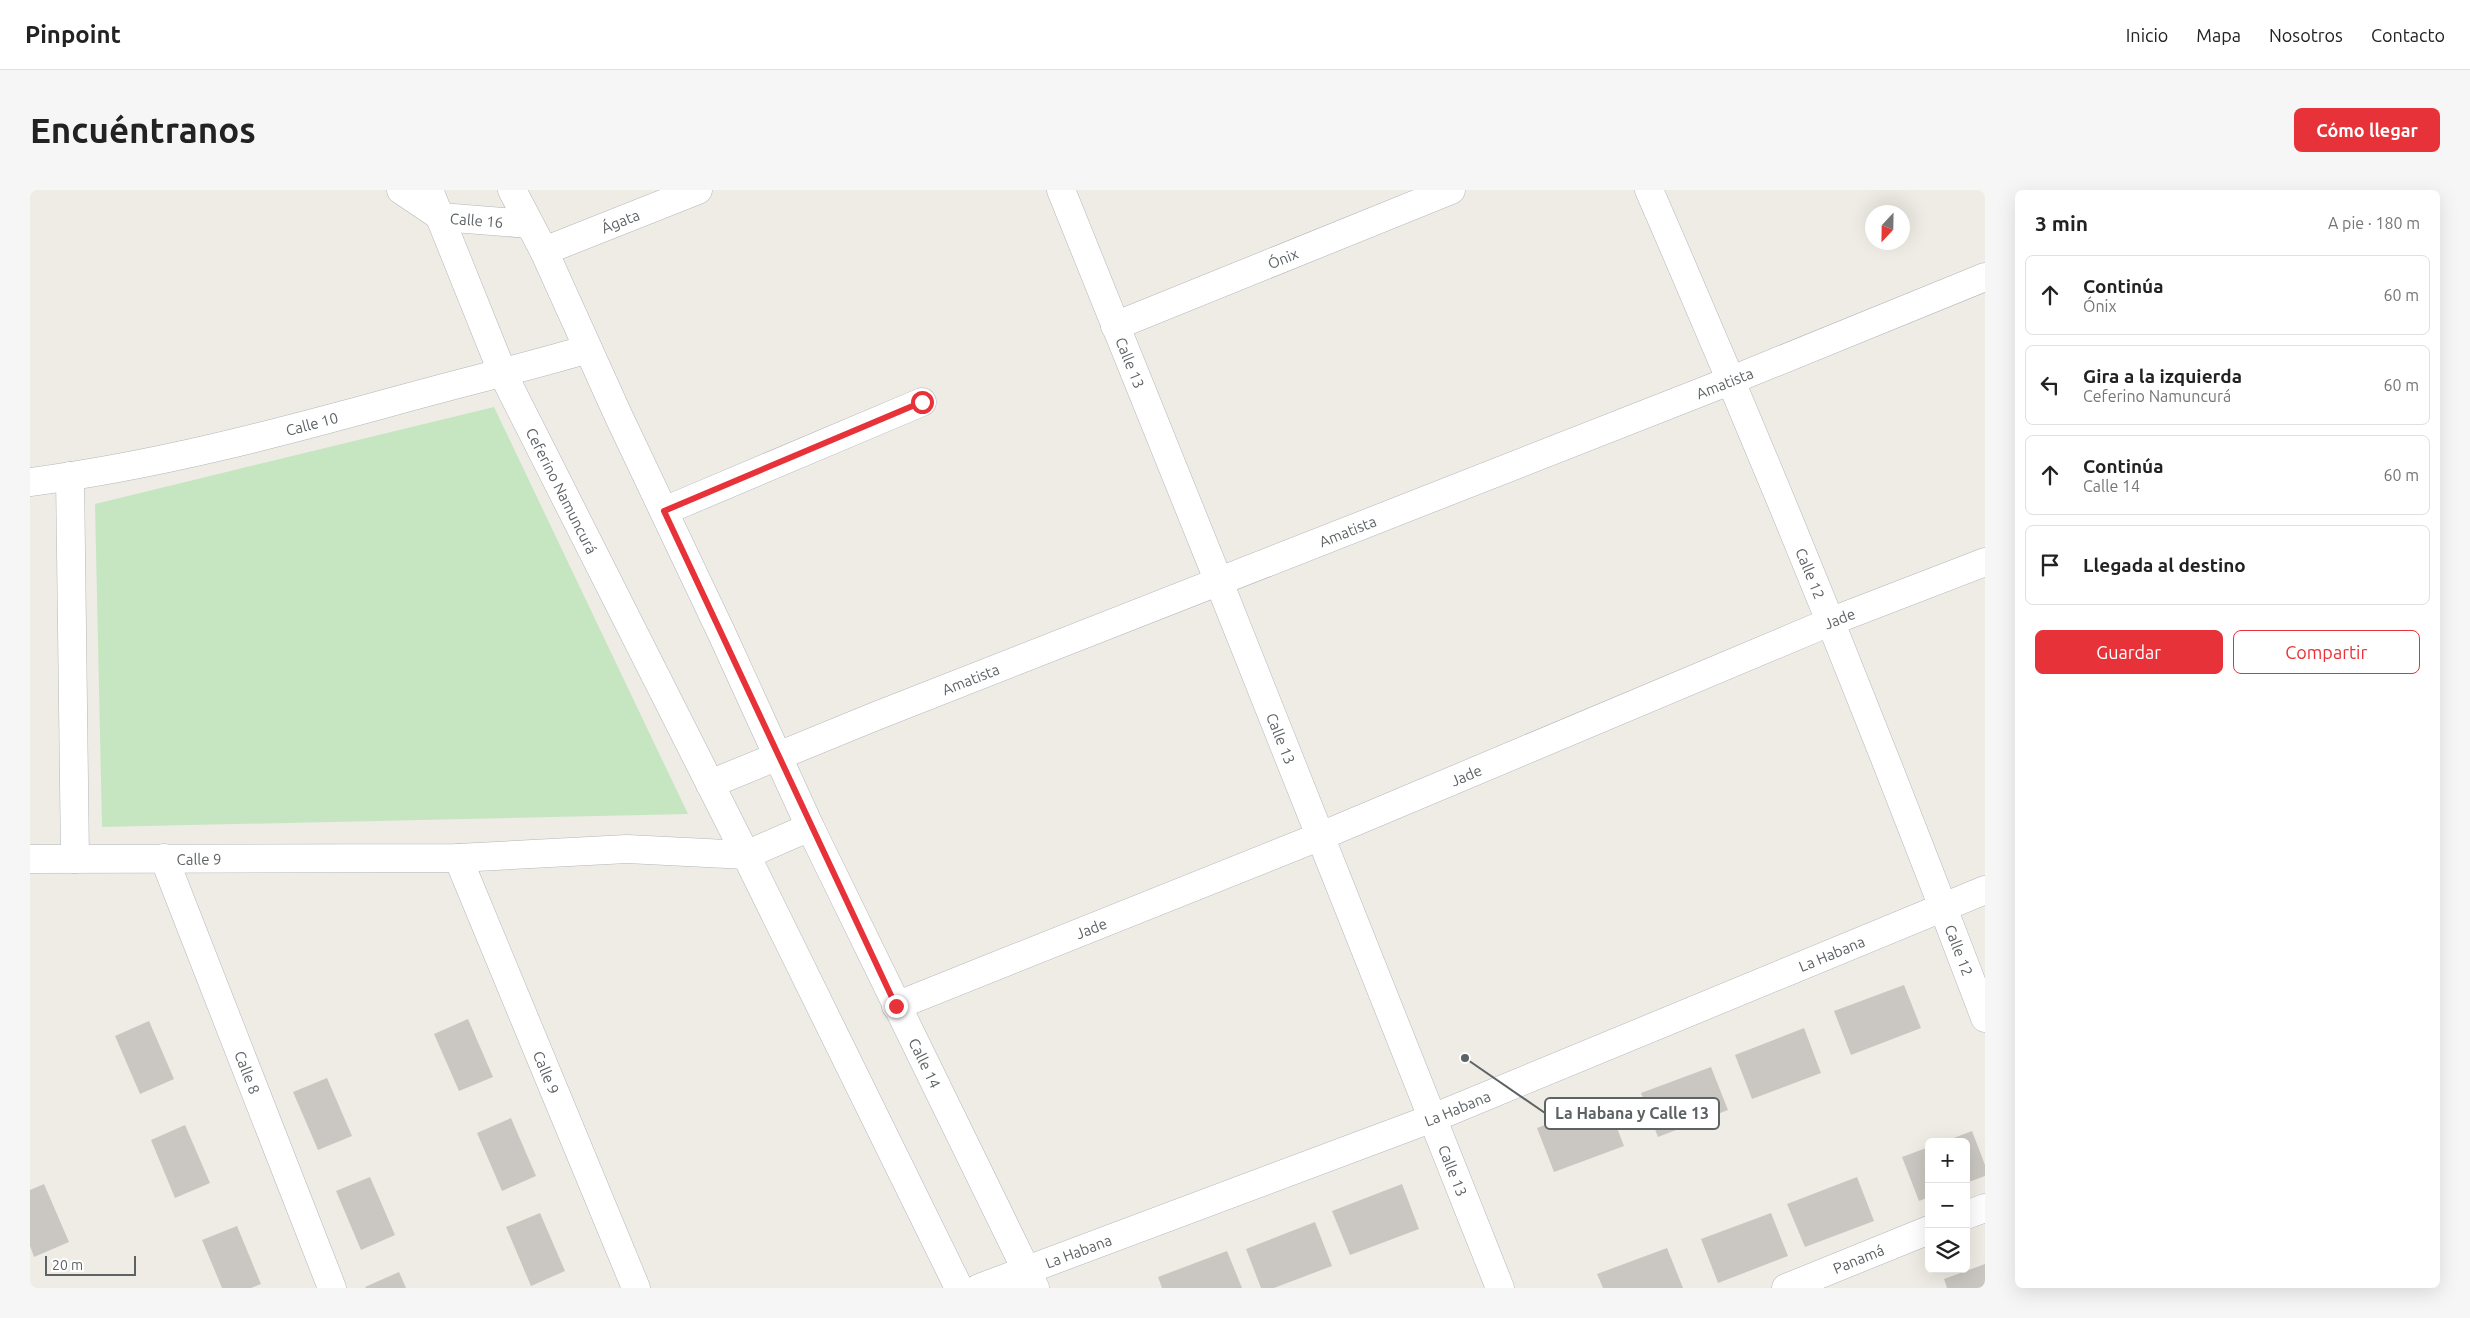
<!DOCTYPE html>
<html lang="es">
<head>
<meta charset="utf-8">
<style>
  body { margin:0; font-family:Ubuntu,sans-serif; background:#f6f6f6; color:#222 }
  .controls { position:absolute; right:15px; bottom:15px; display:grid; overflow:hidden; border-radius:8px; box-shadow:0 5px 20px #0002 }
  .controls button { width:45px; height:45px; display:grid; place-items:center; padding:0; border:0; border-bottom:1px solid #e0e0e0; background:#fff; color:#222; font:25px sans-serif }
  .compass { position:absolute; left:1835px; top:15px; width:45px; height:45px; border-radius:50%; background:#fff; box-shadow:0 5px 20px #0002; rotate:202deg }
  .scale { position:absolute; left:15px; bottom:12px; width:91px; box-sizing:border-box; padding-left:5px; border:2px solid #5d6265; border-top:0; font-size:14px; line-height:18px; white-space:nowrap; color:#5d6265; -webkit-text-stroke:4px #fff; paint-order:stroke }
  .stop { position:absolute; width:15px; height:15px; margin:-11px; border:4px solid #e83239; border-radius:50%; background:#fff }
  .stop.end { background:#e83239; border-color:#fff; box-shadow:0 1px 5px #0008 }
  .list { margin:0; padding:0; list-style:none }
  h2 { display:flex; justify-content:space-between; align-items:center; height:65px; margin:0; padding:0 20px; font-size:21px }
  h2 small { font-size:16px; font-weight:400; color:#767676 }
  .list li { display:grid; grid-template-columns:32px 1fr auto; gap:15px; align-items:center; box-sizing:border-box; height:80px; margin:0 10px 10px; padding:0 10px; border:1px solid #e0e0e0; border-radius:8px }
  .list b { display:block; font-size:19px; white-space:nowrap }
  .list p { margin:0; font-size:16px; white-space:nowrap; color:#767676 }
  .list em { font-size:16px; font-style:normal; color:#767676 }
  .actions { display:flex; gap:10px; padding:15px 20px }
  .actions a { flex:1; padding:11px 0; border:1px solid #e83239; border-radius:8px; text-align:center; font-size:18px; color:#e83239 }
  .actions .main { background:#e83239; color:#fff }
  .icon { flex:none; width:28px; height:28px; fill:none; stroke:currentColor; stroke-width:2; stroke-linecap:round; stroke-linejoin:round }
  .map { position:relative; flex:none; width:1955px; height:1098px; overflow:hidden; border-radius:8px }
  header { display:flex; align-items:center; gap:30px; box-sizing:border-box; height:70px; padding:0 25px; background:#fff; border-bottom:1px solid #e0e0e0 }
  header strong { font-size:24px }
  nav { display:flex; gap:28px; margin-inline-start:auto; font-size:18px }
  .intro { display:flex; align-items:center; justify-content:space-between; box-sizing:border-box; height:120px; padding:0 30px }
  h1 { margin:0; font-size:35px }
  .button { padding:12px 22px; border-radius:8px; background:#e83239; color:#fff; font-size:18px; font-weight:700 }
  main { display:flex; gap:30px; padding:0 30px }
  aside { flex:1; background:#fff; border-radius:8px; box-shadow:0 5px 20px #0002 }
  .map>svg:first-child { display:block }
</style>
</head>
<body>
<header>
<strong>Pinpoint</strong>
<nav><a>Inicio</a><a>Mapa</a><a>Nosotros</a><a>Contacto</a></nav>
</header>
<div class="intro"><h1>Encuéntranos</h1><a class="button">Cómo llegar</a></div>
<main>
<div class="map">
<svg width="1955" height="1098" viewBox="0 0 1955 1098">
  <rect width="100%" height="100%" fill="#efece5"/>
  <path fill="#c6e6c2" d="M 464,217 L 658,624 L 72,637 L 65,314 Z"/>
  <g fill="#cac7c2">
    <path d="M 1874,795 L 1891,838 L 1821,865 L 1804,821 Z"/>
    <path d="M 438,829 L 463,887 L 429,901 L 404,844 Z"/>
    <path d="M 119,831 L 144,889 L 110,904 L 85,846 Z"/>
    <path d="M 1774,838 L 1791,883 L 1722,909 L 1705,865 Z"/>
    <path d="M 1681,877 L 1698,920 L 1628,947 L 1611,903 Z"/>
    <path d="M 297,888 L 322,946 L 288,960 L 263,902 Z"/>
    <path d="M 1577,912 L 1594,956 L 1524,982 L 1507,938 Z"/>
    <path d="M 481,928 L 506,986 L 472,1001 L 447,943 Z"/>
    <path d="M 155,935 L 180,993 L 145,1008 L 121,950 Z"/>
    <path d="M 1942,941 L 1955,975 L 1955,986 L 1936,993 L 1936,952 L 1913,952 Z"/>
    <path d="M 1899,957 L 1899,1007 L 1889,1011 L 1872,967 Z"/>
    <path d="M 340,987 L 365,1045 L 331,1060 L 306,1001 Z"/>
    <path d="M 1827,987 L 1844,1031 L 1775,1057 L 1757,1014 Z"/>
    <path d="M 14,994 L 39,1052 L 4,1067 L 0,1056 L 0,1000 Z"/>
    <path d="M 1372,994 L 1389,1039 L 1320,1065 L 1302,1021 Z"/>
    <path d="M 510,1023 L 535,1081 L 501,1096 L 476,1037 Z"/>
    <path d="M 1741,1023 L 1758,1066 L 1688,1093 L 1671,1049 Z"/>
    <path d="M 1285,1032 L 1302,1076 L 1244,1098 L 1231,1098 L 1216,1059 Z"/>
    <path d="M 207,1036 L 231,1094 L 221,1098 L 192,1098 L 172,1050 Z"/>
    <path d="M 1637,1058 L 1653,1098 L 1573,1098 L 1567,1084 Z"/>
    <path d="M 1197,1061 L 1212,1098 L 1132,1098 L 1128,1087 Z"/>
    <path d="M 1955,1074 L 1955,1098 L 1917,1098 L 1914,1089 Z"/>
    <path d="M 369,1082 L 376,1098 L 336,1098 L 335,1097 Z"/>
  </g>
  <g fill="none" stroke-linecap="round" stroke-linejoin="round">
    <defs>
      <g id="minor">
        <path id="s1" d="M 371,0 L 411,27 L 499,34"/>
        <path id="s2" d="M 399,0 L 473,184 L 716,665 L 929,1098"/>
        <path id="s3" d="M 482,0 L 514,61 L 589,227 L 692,444 L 780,637 L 1005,1098"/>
        <path id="s4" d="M 1031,0 L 1189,392 L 1470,1098"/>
        <path id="s5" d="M 1619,0 C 1738,273 1850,549 1955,828"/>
        <path id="s6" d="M 514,61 L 668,0"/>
        <path id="s7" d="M 1085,136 L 1421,0"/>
        <path d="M 40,286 L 45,669"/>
        <path id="s8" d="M 0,292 C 124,276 245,244 365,211 C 429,193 494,178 558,159"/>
        <path d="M 634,321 L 892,212"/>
        <path id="s9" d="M 680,594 L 846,526 L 1702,190 L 1955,87"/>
        <path id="s10" d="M 134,668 L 302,1098"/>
        <path id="s11" d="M 428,668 L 606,1098"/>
        <path id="s12" d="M 0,669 L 428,668 L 597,659 L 716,665 L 780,637"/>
        <path id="s13" d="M 866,816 L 1291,646 L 1802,431 L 1955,372"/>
        <path d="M 1936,1025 L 1955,1018"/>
        <path id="s14" d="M 949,1098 L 1403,928 L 1955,700"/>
        <path id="s15" d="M 1756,1098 L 1899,1040"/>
      </g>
    </defs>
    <use href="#minor" stroke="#b2b6ba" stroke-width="29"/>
    <use href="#minor" stroke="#fff" stroke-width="28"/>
  </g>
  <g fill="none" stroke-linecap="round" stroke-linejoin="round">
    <path stroke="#e83239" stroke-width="6" d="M 866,816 L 634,321 L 892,212"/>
  </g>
  <g text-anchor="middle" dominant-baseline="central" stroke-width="4.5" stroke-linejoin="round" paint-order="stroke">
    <g font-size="15" fill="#5d6265" stroke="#fff">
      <text stroke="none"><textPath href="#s1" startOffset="84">Calle 16</textPath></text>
      <text stroke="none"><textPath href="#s6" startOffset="82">Ágata</textPath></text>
      <text stroke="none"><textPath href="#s7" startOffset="181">Ónix</textPath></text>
      <text stroke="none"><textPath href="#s4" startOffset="186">Calle 13</textPath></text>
      <text stroke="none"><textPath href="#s9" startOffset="1091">Amatista</textPath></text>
      <text stroke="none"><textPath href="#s8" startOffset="288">Calle 10</textPath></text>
      <text stroke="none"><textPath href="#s2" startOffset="329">Ceferino Namuncurá</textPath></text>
      <text stroke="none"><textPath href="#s9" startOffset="686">Amatista</textPath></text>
      <text stroke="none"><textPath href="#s5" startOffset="416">Calle 12</textPath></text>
      <text stroke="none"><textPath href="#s13" startOffset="1020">Jade</textPath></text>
      <text stroke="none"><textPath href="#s9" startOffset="281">Amatista</textPath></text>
      <text stroke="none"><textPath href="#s4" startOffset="591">Calle 13</textPath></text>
      <text stroke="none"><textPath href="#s13" startOffset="615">Jade</textPath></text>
      <text stroke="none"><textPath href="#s12" startOffset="169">Calle 9</textPath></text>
      <text stroke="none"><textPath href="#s13" startOffset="210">Jade</textPath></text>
      <text stroke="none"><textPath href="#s5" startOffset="821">Calle 12</textPath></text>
      <text stroke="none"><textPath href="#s14" startOffset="916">La Habana</textPath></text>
      <text stroke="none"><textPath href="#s3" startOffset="966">Calle 14</textPath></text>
      <text stroke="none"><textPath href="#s10" startOffset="230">Calle 8</textPath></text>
      <text stroke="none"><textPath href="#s11" startOffset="232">Calle 9</textPath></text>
      <text stroke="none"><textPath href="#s14" startOffset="511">La Habana</textPath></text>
      <text stroke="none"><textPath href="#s4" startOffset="1056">Calle 13</textPath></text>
      <text stroke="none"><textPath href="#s14" startOffset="106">La Habana</textPath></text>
      <text stroke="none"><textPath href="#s15" startOffset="78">Panamá</textPath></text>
    </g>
  </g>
  <path fill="none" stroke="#5d6265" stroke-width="2" d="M1435 868L1515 923"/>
  <circle fill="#5d6265" stroke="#fff" stroke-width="2" cx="1435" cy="868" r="5"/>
  <rect fill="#fff" stroke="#5d6265" stroke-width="2" x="1515" y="908" width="174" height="31" rx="5"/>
  <g font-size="16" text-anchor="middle" font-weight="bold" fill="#5d6265">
    <text x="1602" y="929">La Habana y Calle 13</text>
  </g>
</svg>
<div class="controls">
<button>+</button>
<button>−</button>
<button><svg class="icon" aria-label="layers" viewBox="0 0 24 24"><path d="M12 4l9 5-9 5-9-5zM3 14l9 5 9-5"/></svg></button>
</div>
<svg class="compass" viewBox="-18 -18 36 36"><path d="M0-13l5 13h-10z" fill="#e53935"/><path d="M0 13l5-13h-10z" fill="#767676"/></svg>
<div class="scale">20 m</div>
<div class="stop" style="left:892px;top:212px"></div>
<div class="stop end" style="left:866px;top:816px"></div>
</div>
<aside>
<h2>3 min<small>A pie · 180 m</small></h2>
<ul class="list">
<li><svg class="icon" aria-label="ahead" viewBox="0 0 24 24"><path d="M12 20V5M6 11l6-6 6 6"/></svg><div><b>Continúa</b><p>Ónix</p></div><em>60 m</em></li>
<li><svg class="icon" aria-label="left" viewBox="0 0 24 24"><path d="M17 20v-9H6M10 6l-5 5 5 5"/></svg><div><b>Gira a la izquierda</b><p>Ceferino Namuncurá</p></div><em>60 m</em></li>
<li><svg class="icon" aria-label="ahead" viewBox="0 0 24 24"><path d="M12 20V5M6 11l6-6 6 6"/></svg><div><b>Continúa</b><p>Calle 14</p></div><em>60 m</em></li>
<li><svg class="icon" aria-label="arrive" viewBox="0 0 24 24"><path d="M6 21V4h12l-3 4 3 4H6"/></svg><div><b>Llegada al destino</b></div></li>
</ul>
<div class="actions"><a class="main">Guardar</a><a>Compartir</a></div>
</aside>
</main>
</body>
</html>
